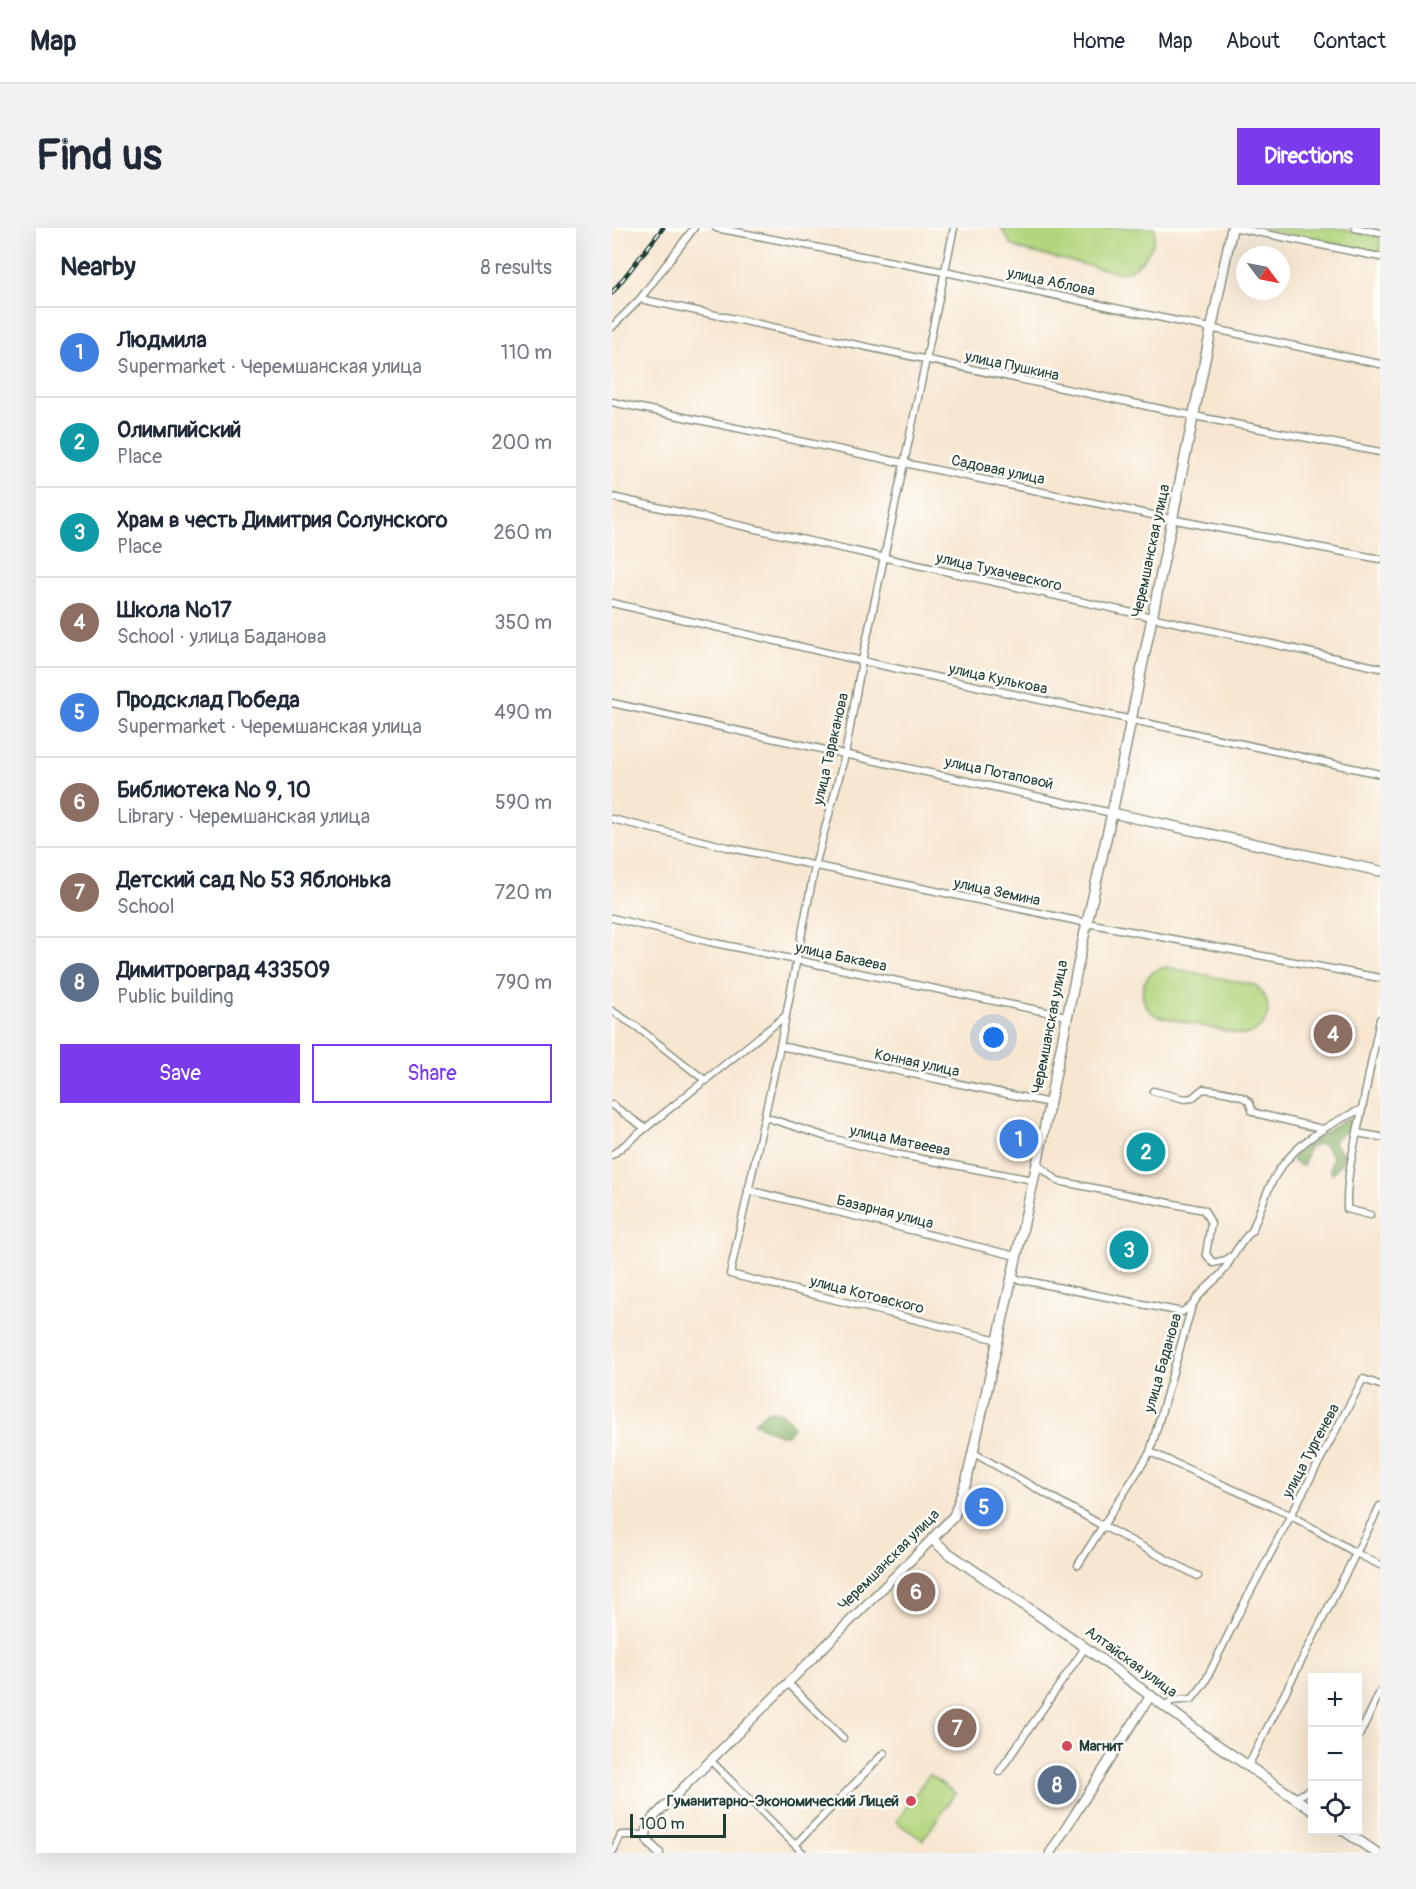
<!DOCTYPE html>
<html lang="en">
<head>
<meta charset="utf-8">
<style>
  body { margin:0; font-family:Pangolin,sans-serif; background:#f2f2f3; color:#1f2937 }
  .controls { position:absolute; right:18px; bottom:18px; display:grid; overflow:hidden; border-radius:0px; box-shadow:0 6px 24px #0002 }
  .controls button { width:54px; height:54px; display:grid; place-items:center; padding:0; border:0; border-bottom:2px solid #e0e1e3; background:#fff; color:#1f2937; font:30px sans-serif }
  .compass { position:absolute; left:624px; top:18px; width:54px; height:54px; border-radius:50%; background:#fff; box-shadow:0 6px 24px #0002; rotate:122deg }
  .scale { position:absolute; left:18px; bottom:15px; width:96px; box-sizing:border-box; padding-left:6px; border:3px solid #1f3d34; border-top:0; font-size:16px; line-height:21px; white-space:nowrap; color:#1f3d34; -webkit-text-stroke:4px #fdfcf7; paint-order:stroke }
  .you { position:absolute; left:382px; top:810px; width:21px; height:21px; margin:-15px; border:4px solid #fff; border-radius:50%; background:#1a73e8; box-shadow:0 0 0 9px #1a73e833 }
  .badge { display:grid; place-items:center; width:39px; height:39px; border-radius:50%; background:#7c3aed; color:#fff; font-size:20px; font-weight:700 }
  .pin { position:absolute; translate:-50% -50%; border:3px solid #fff; box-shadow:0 2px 6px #0006 }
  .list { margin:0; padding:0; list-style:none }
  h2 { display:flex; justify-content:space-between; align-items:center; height:78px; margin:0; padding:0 24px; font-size:26px }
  h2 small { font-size:20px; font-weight:400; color:#747a83 }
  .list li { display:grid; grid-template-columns:39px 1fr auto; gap:18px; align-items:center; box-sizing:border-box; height:90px; padding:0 24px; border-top:2px solid #e0e1e3 }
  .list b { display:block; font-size:22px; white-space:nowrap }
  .list p { margin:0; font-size:20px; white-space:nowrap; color:#747a83 }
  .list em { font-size:20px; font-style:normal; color:#747a83 }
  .actions { display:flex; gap:12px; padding:18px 24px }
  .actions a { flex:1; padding:14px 0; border:2px solid #7c3aed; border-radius:0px; text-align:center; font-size:21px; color:#7c3aed }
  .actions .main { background:#7c3aed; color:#fff }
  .icon { flex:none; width:33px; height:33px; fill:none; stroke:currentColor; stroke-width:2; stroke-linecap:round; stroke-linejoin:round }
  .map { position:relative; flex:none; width:768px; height:1625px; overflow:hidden; border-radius:0px }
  header { display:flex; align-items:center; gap:36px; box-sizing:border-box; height:84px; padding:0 30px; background:#fff; border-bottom:2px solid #e0e1e3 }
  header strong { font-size:28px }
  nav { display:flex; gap:33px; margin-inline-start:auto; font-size:21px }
  .intro { display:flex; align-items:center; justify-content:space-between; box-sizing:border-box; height:144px; padding:0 36px }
  h1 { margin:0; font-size:42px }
  .button { padding:15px 27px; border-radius:0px; background:#7c3aed; color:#fff; font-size:21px; font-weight:700 }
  main { display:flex; gap:36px; padding:0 36px }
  aside { flex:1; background:#fff; border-radius:0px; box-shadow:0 6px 24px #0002 }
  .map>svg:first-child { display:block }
</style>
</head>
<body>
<header>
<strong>Map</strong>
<nav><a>Home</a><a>Map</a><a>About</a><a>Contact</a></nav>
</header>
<div class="intro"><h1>Find us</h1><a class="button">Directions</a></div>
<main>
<aside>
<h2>Nearby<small>8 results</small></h2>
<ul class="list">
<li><span class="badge" style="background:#3f7fe0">1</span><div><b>Людмила</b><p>Supermarket · Черемшанская улица</p></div><em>110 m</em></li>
<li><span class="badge" style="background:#0f9aa8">2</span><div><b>Олимпийский</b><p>Place</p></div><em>200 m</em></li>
<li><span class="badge" style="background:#0f9aa8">3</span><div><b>Храм в честь Димитрия Солунского</b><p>Place</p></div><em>260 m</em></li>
<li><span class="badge" style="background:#8d6e63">4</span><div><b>Школа №17</b><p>School · улица Баданова</p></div><em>350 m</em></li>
<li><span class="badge" style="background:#3f7fe0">5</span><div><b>Продсклад Победа</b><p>Supermarket · Черемшанская улица</p></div><em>490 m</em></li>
<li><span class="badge" style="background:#8d6e63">6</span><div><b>Библиотека № 9, 10</b><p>Library · Черемшанская улица</p></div><em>590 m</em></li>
<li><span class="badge" style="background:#8d6e63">7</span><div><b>Детский сад № 53 Яблонька</b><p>School</p></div><em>720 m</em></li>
<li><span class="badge" style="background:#5c6f8a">8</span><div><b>Димитровград 433509</b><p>Public building</p></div><em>790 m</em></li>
</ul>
<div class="actions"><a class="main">Save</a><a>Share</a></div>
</aside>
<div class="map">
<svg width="768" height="1625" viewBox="0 0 768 1625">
  <rect width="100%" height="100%" fill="#fdfcf7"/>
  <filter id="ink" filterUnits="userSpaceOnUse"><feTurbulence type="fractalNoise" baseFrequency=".0167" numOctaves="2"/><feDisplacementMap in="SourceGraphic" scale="12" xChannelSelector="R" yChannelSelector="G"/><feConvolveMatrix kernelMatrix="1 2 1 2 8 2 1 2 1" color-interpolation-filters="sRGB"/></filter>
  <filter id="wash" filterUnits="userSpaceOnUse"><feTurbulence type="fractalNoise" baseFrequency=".008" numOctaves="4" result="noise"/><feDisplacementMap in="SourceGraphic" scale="24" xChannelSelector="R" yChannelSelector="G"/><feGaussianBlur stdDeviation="1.35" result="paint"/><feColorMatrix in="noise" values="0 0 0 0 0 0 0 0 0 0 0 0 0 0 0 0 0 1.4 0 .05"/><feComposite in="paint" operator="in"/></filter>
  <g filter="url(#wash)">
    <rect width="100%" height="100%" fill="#f7e6d0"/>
    <g fill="#b3d57e" stroke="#698959" stroke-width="1.5">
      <path d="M 389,0 L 543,0 C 544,21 529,40 508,45 L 410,22 L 399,16 Z"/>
      <path d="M 645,0 L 724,0 L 768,9 L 768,25 Z"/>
      <path d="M 554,739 L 643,757 C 664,773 659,804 631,807 L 545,788 C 522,776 527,743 554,739 Z"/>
      <path d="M 317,1546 L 343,1565 L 311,1612 L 284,1594 Z"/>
    </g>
    <g fill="#8eb66d" stroke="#567a50" stroke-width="1.5">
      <path d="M 734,891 L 738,892 L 741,898 L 722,912 L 722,916 L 732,927 L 731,932 L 720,946 L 718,941 L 721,929 L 712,917 L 705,916 L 696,921 L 691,938 L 680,933 L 685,923 Z"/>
      <path d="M 155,1183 C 168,1182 176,1188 181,1199 L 175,1207 L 168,1207 L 142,1195 Z"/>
    </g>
  </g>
  <g filter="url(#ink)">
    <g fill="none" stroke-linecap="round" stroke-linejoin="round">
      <defs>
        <g id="minor">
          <path d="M 104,0 L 333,44 L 768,136"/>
          <path d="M 342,0 L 250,433 L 233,527 L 203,638 L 168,818 L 118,1046 L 386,1112"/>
          <path d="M 625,0 L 768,29"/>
          <path d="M 743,0 L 768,5"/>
          <path d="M 28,71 L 582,188 L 768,224"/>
          <path d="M 0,99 L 28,71 L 82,0"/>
          <path d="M 0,174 L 569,293 L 768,331"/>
          <path d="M 0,269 L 768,440"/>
          <path d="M 0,375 L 250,433 L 768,546"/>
          <path d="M 0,475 L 500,585"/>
          <path d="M 0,591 L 115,619 L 475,695 L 768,750"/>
          <path d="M 0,690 L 98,714 L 454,788"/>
          <path d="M 0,783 L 25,799 L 94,853"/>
          <path d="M 168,818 L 438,875"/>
          <path d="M 541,863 L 573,871 L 580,870 L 591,861 C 601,862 632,866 637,874 C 638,875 640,881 640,883 L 647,886 L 710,901"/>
          <path d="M 0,877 L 33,900"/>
          <path d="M 750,881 C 743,915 734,946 735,981 L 758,987"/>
          <path d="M 153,889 L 215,909 L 278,925 L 421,952"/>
          <path d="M 745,905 L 768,909"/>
          <path d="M 0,927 L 172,789"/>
          <path d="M 425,936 L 446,953 L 592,982 L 599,995 L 594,1026 L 601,1035 L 614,1032 L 617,1029"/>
          <path d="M 136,962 L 404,1028"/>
          <path d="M 400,1050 L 570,1084 L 579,1078"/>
          <path d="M 360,1224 L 491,1298 L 586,1348"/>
          <path d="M 538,1224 L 678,1287 L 744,1325 L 768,1337"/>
          <path d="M 466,1337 L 538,1224 L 580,1078 C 587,1064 599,1057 609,1046 C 620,1032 626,1015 640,1003 C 648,983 655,959 667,942 C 687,913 718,895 750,881 L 768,791"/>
          <path d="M 176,1455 L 231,1510"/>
          <path d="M 555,1478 L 559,1473 L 580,1471 L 592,1456 L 626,1387 L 751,1151 L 768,1157"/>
          <path d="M 746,1510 L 768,1464"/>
          <path d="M 98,1532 L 191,1625"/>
          <path d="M 636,1538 L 768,1278"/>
          <path d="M 387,1544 L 473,1420"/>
          <path d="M 683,1570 L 700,1561"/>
          <path d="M 184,1616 L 272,1525"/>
          <path d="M 1,1623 L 9,1607 L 33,1607"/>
        </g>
        <g id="tertiary">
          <path d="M 47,1625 C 33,1612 30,1608 40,1591 L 320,1311"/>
          <path d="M 438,1625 L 539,1467"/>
        </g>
        <g id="secondary">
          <path d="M 620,0 L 500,585 L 472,708 L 425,936 L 355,1251 L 342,1288 L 320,1311 L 335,1324 L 467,1415 L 601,1514 L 700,1582"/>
          <path d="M 500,585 L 768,643"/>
          <path d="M 731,1602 L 765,1625"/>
        </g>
      </defs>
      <use href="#minor" stroke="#8b9282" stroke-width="9"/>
      <use href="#tertiary" stroke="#8b9282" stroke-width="11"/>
      <use href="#secondary" stroke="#8b9282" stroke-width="12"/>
      <use href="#minor" stroke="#fff" stroke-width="6"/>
      <use href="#tertiary" stroke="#fff" stroke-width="8"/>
      <use href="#secondary" stroke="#fff" stroke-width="9"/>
      <defs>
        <path id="rail" d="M 0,65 L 51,0"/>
      </defs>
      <use href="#rail" stroke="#1f3d34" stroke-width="4.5"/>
      <use href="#rail" stroke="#fdfcf7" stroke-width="2" stroke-dasharray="7" stroke-linecap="butt"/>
    </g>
  </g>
  <g fill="#d1495b" stroke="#fdfcf7" stroke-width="2">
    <circle cx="455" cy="1518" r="6"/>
    <circle cx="299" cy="1573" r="6"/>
  </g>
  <g text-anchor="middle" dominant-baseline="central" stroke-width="5" stroke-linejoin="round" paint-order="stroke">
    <g font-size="15" fill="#1f3d34" stroke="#fdfcf7">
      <text transform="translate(439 54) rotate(12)">улица Аблова</text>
      <text transform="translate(400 138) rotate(12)">улица Пушкина</text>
      <text transform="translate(386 242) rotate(12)">Садовая улица</text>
      <text transform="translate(539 323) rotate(-78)">Черемшанская улица</text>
      <text transform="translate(387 344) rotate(13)">улица Тухачевского</text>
      <text transform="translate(386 451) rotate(12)">улица Кулькова</text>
      <text transform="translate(219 521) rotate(-77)">улица Тараканова</text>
      <text transform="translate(387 545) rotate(12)">улица Потаповой</text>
      <text transform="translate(385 664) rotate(12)">улица Земина</text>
      <text transform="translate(229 729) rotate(12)">улица Бакаева</text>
      <text transform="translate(438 799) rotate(-79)">Черемшанская улица</text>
      <text transform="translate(305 835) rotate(12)">Конная улица</text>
      <text transform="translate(288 913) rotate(12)">улица Матвеева</text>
      <text transform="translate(273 984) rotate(14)">Базарная улица</text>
      <text transform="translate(255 1067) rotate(14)">улица Котовского</text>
      <text transform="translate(551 1135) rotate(-74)">улица Баданова</text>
      <text transform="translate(699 1223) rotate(-62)">улица Тургенева</text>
      <text transform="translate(277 1332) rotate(-45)">Черемшанская улица</text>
      <text transform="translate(519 1434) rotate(36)">Алтайская улица</text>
    </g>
    <g font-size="15" font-weight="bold" fill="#1f3d34" stroke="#fdfcf7" text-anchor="start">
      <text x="467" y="1518">Магнит</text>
      <text x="287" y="1573" text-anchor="end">Гуманитарно-Экономический Лицей</text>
    </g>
  </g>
</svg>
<div class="controls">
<button>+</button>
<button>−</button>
<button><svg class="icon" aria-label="locate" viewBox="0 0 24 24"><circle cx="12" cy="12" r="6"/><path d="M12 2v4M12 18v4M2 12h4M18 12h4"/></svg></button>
</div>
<svg class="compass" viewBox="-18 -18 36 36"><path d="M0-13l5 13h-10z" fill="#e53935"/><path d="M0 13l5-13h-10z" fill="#747a83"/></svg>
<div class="scale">100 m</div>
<div class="you"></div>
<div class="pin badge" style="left:407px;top:911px;background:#3f7fe0">1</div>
<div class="pin badge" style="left:534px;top:924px;background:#0f9aa8">2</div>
<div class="pin badge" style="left:517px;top:1022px;background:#0f9aa8">3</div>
<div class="pin badge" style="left:721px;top:806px;background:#8d6e63">4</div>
<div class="pin badge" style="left:372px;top:1279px;background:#3f7fe0">5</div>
<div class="pin badge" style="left:304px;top:1364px;background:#8d6e63">6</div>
<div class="pin badge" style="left:345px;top:1500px;background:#8d6e63">7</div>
<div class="pin badge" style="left:445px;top:1557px;background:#5c6f8a">8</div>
</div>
</main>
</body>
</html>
